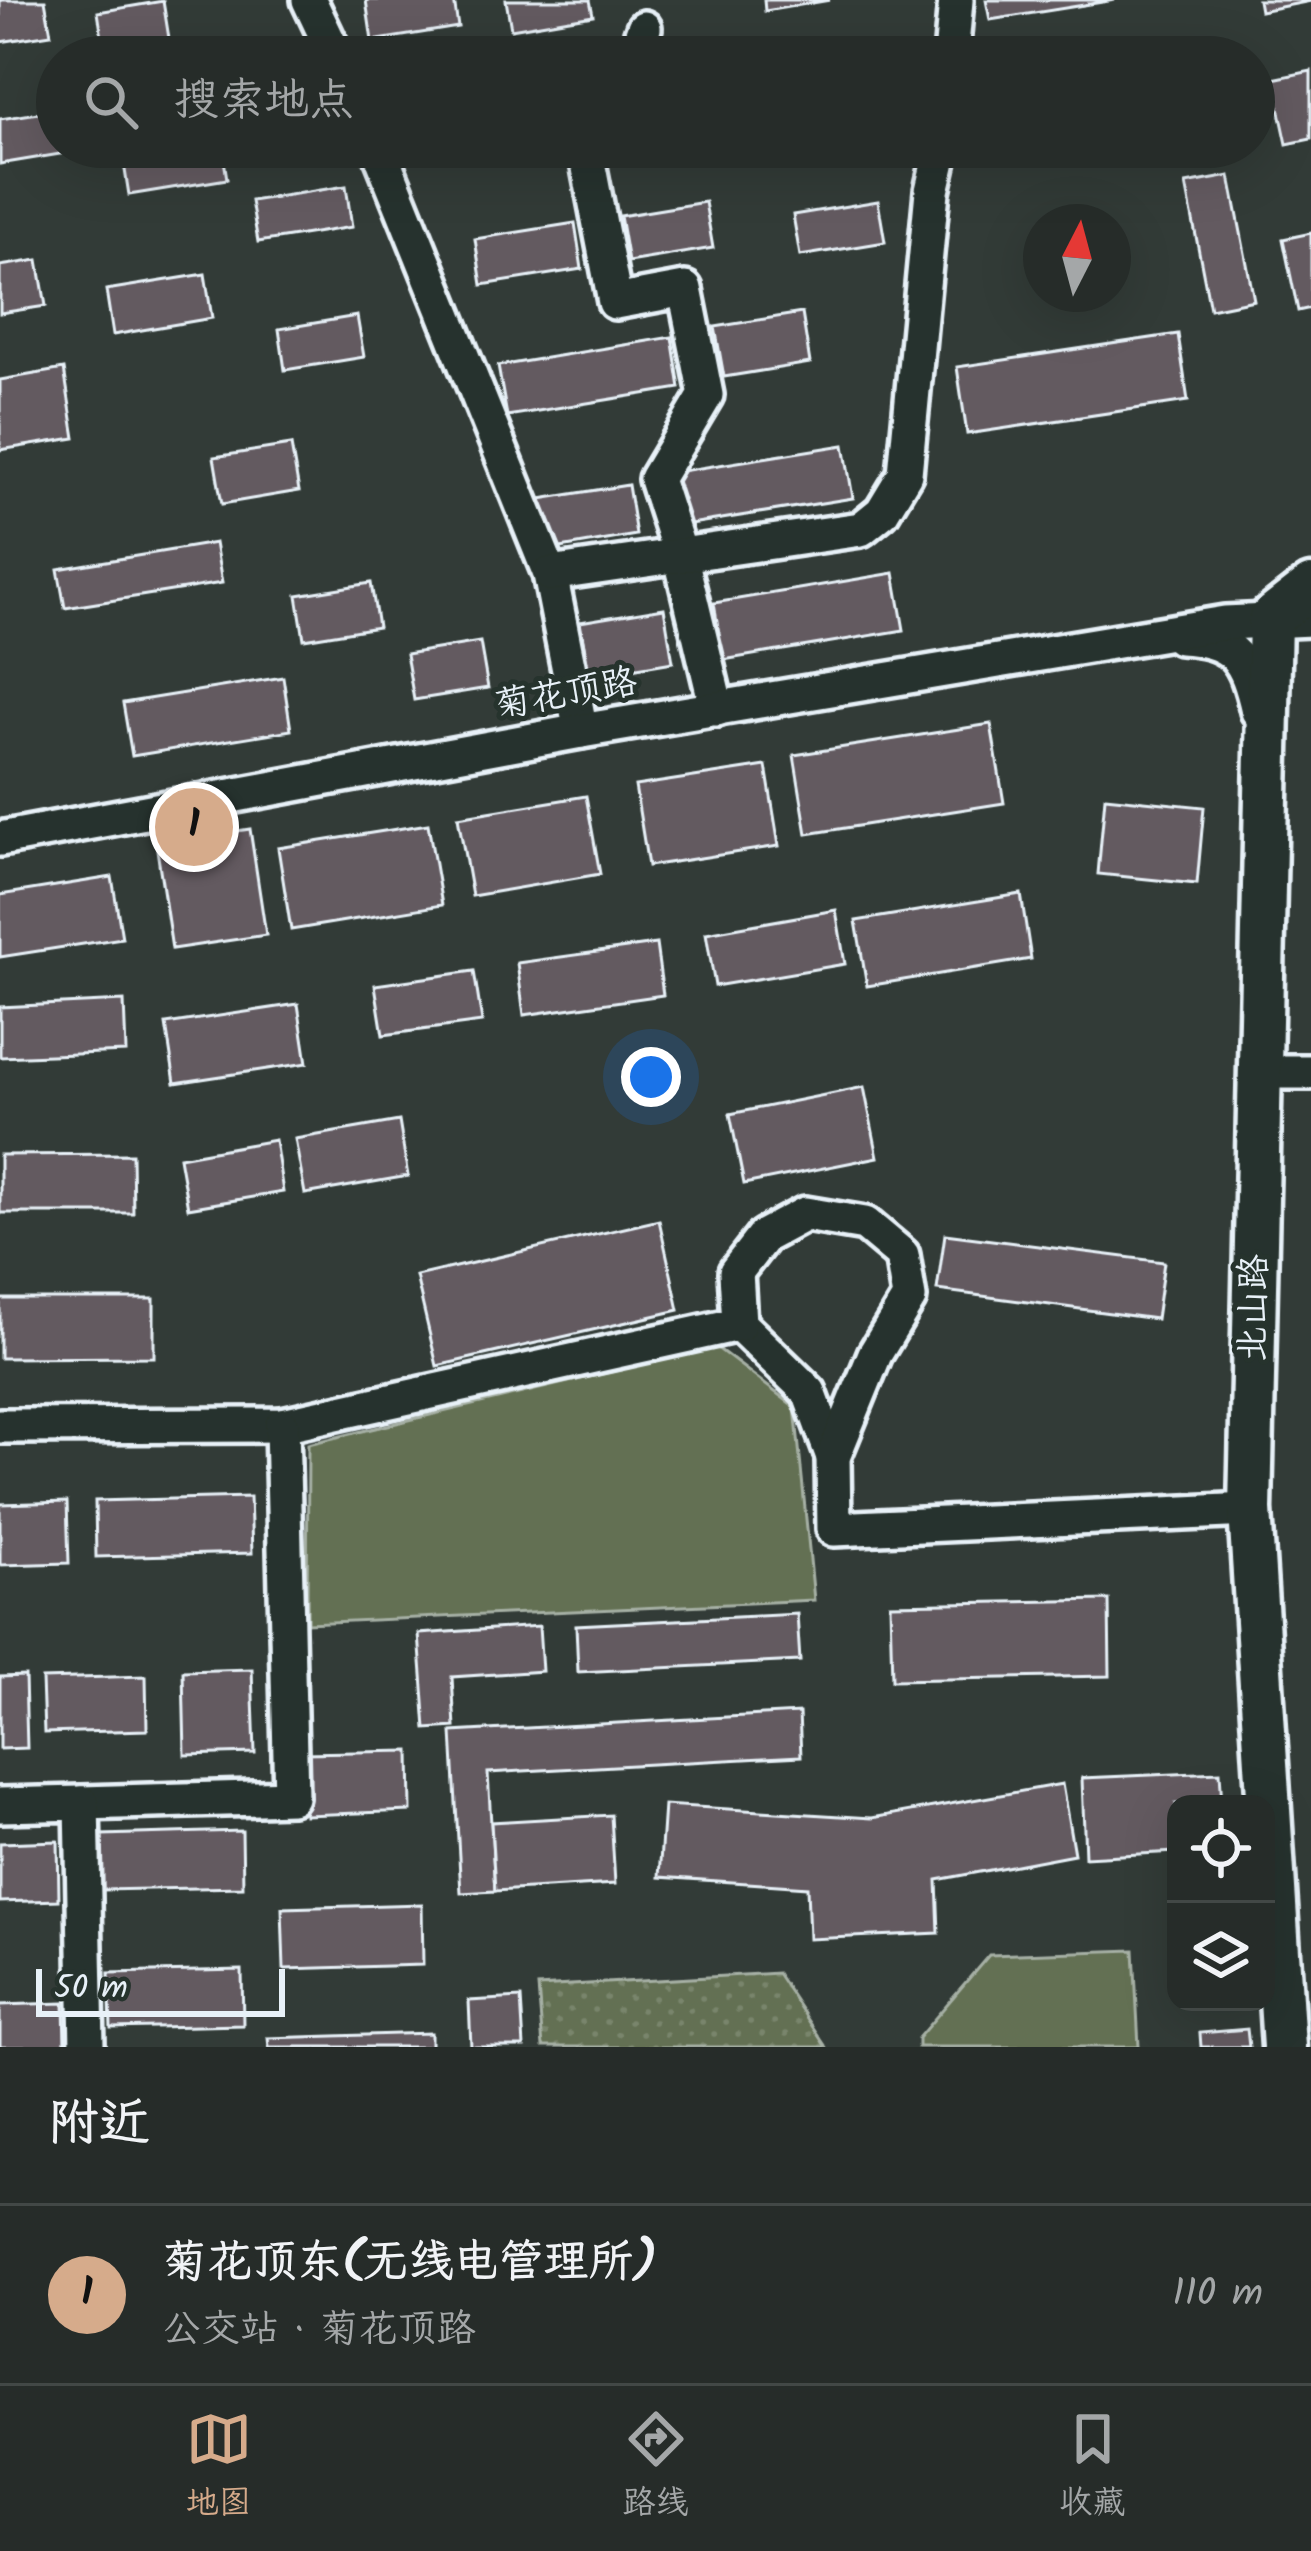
<!DOCTYPE html>
<html lang="zh">
<head>
<meta charset="utf-8">
<style>
  body { margin:0; font-family:Kalam,"LXGW WenKai TC",sans-serif; background:#2e3431; color:#f1f3f6 }
  .controls { position:absolute; right:36px; bottom:36px; display:grid; overflow:hidden; border-radius:24px; box-shadow:0 12px 48px #0002 }
  .controls button { width:108px; height:108px; display:grid; place-items:center; padding:0; border:0; border-bottom:3px solid #424846; background:#262c29; color:#f1f3f6; font:60px sans-serif }
  .compass { position:absolute; left:1023px; top:204px; width:108px; height:108px; border-radius:50%; background:#262c29; box-shadow:0 12px 48px #0002; rotate:6deg }
  .scale { position:absolute; left:36px; bottom:30px; width:249px; box-sizing:border-box; padding-left:12px; border:6px solid #e8f1f8; border-top:0; font-size:33px; line-height:42px; white-space:nowrap; color:#e8f1f8; -webkit-text-stroke:9px #26332d; paint-order:stroke }
  .you { position:absolute; left:651px; top:1077px; width:42px; height:42px; margin:-30px; border:9px solid #fff; border-radius:50%; background:#1a73e8; box-shadow:0 0 0 18px #1a73e833 }
  .badge { display:grid; place-items:center; width:78px; height:78px; border-radius:50%; background:#d6ab8b; color:#111; font-size:39px; font-weight:700 }
  .pin { position:absolute; translate:-50% -50%; border:6px solid #fff; box-shadow:0 3px 12px #0006 }
  .list { margin:0; padding:0; list-style:none }
  h2 { display:flex; justify-content:space-between; align-items:center; height:156px; margin:0; padding:0 48px; font-size:51px }
  h2 small { font-size:39px; font-weight:400; color:#a4a7a8 }
  .list li { display:grid; grid-template-columns:78px 1fr auto; gap:36px; align-items:center; box-sizing:border-box; height:180px; padding:0 48px; border-top:3px solid #424846 }
  .list b { display:block; font-size:45px; white-space:nowrap }
  .list p { margin:0; font-size:39px; white-space:nowrap; color:#a4a7a8 }
  .list em { font-size:39px; font-style:normal; color:#a4a7a8 }
  .icon { flex:none; width:66px; height:66px; fill:none; stroke:currentColor; stroke-width:2; stroke-linecap:round; stroke-linejoin:round }
  .map { position:relative; flex:none; width:1311px; height:2047px; overflow:hidden }
  .search { position:absolute; background:#262c29; box-shadow:0 12px 48px #0002; left:36px; right:36px; top:36px; height:132px; display:flex; align-items:center; gap:30px; box-sizing:border-box; padding:0 42px; border-radius:66px; color:#a4a7a8; font-size:45px }
  .sheet { height:336px; background:#262c29 }
  nav { display:flex; justify-content:space-around; align-items:center; box-sizing:border-box; height:168px; border-top:3px solid #424846; background:#262c29; font-size:33px; color:#a4a7a8 }
  nav a { display:grid; justify-items:center; gap:6px }
  nav .on { color:#d6ab8b }
  .map>svg:first-child { display:block }
</style>
</head>
<body>
<div class="map">
<svg width="1311" height="2047" viewBox="0 0 1311 2047">
  <defs>
    <pattern id="grass-dots" width="8" height="8" patternUnits="userSpaceOnUse" patternTransform="scale(3)"><rect width="8" height="8" fill="#637052"/><path d="M2 2h.1M6 6h.1" fill="none" stroke="#79856c" stroke-width="1.8" stroke-linecap="round"/></pattern>
  </defs>
  <rect width="100%" height="100%" fill="#323b37"/>
  <filter id="ink" filterUnits="userSpaceOnUse"><feTurbulence type="fractalNoise" baseFrequency=".00833" numOctaves="2"/><feDisplacementMap in="SourceGraphic" scale="24" xChannelSelector="R" yChannelSelector="G"/><feConvolveMatrix kernelMatrix="1 2 1 2 8 2 1 2 1" color-interpolation-filters="sRGB"/></filter>
  <g filter="url(#ink)">
    <path fill="url(#grass-dots)" stroke="#a6b0a5" stroke-width="3" d="M 777,1973 L 826,2047 L 543,2047 L 538,1987 Z"/>
    <g fill="#637052" stroke="#a6b0a5" stroke-width="3">
      <path d="M 716,1347 L 795,1407 L 814,1600 L 307,1623 L 308,1444 Z"/>
      <path d="M 1134,1950 L 1139,2047 L 918,2047 L 918,2038 L 989,1955 Z"/>
    </g>
    <g fill="#635a60" stroke="#e8f1f8" stroke-width="3">
      <path d="M 0,0 L 45,0 L 51,34 L 0,42 Z"/>
      <path d="M 366,0 L 454,0 L 458,27 L 372,41 Z"/>
      <path d="M 506,0 L 590,0 L 593,15 L 511,29 Z"/>
      <path d="M 764,0 L 830,0 L 765,11 Z"/>
      <path d="M 986,0 L 1115,0 L 990,20 Z"/>
      <path d="M 1258,0 L 1311,0 L 1311,1 L 1260,11 Z"/>
      <path d="M 163,1 L 172,57 L 105,57 L 98,12 Z"/>
      <path d="M 1187,38 L 1190,57 L 1077,57 Z"/>
      <path d="M 1311,71 L 1311,139 L 1287,144 L 1273,79 Z"/>
      <path d="M 57,110 L 57,147 L 84,150 L 0,164 L 0,119 Z"/>
      <path d="M 143,147 L 222,147 L 227,179 L 129,195 L 122,151 Z"/>
      <path d="M 1230,176 L 1254,300 L 1210,309 L 1186,184 Z"/>
      <path d="M 346,186 L 352,227 L 258,242 L 251,201 Z"/>
      <path d="M 878,201 L 885,242 L 800,256 L 793,215 Z"/>
      <path d="M 705,202 L 713,248 L 628,262 L 620,216 Z"/>
      <path d="M 575,223 L 582,269 L 482,285 L 475,239 Z"/>
      <path d="M 1311,233 L 1311,308 L 1298,311 L 1283,239 Z"/>
      <path d="M 38,260 L 46,306 L 0,313 L 0,266 Z"/>
      <path d="M 205,274 L 212,318 L 113,335 L 106,290 Z"/>
      <path d="M 802,313 L 810,363 L 724,377 L 715,327 Z"/>
      <path d="M 357,316 L 364,357 L 285,370 L 279,329 Z"/>
      <path d="M 1178,334 L 1188,401 L 967,434 L 957,367 Z"/>
      <path d="M 672,337 L 680,388 L 507,416 L 498,366 Z"/>
      <path d="M 64,369 L 75,438 L 0,450 L 0,380 Z"/>
      <path d="M 291,445 L 299,491 L 222,504 L 214,457 Z"/>
      <path d="M 844,445 L 853,498 L 684,525 L 675,472 Z"/>
      <path d="M 628,485 L 636,535 L 549,550 L 540,499 Z"/>
      <path d="M 215,543 L 222,583 L 65,608 L 58,569 Z"/>
      <path d="M 894,573 L 904,630 L 723,660 L 714,603 Z"/>
      <path d="M 371,583 L 378,627 L 304,639 L 297,595 Z"/>
      <path d="M 664,608 L 673,662 L 589,676 L 580,622 Z"/>
      <path d="M 480,642 L 488,688 L 414,700 L 406,654 Z"/>
      <path d="M 283,677 L 291,730 L 132,756 L 123,703 Z"/>
      <path d="M 991,724 L 1004,803 L 807,834 L 794,755 Z"/>
      <path d="M 766,766 L 779,846 L 648,866 L 635,786 Z"/>
      <path d="M 586,796 L 600,874 L 472,896 L 458,817 Z"/>
      <path d="M 1105,797 L 1204,807 L 1197,884 L 1098,874 Z"/>
      <path d="M 428,824 L 442,905 L 291,930 L 278,848 Z"/>
      <path d="M 250,829 L 266,935 L 172,949 L 156,843 Z"/>
      <path d="M 112,877 L 122,938 L 0,957 L 0,895 Z"/>
      <path d="M 1021,894 L 1031,959 L 867,986 L 856,921 Z"/>
      <path d="M 836,910 L 845,964 L 715,986 L 706,933 Z"/>
      <path d="M 656,944 L 663,995 L 524,1015 L 517,963 Z"/>
      <path d="M 474,971 L 482,1022 L 383,1035 L 375,985 Z"/>
      <path d="M 124,1001 L 126,1052 L 0,1057 L 0,1007 Z"/>
      <path d="M 298,1004 L 307,1063 L 175,1083 L 166,1024 Z"/>
      <path d="M 864,1087 L 878,1157 L 744,1184 L 730,1114 Z"/>
      <path d="M 399,1121 L 408,1176 L 305,1194 L 295,1139 Z"/>
      <path d="M 275,1140 L 283,1192 L 188,1208 L 179,1157 Z"/>
      <path d="M 132,1154 L 133,1213 L 0,1213 L 0,1155 Z"/>
      <path d="M 659,1220 L 679,1310 L 437,1366 L 416,1276 Z"/>
      <path d="M 945,1234 L 1164,1262 L 1156,1319 L 937,1290 Z"/>
      <path d="M 0,1299 L 154,1299 L 154,1357 L 0,1358 Z"/>
      <path d="M 250,1497 L 252,1553 L 96,1557 L 95,1501 Z"/>
      <path d="M 67,1502 L 69,1563 L 0,1565 L 0,1504 Z"/>
      <path d="M 1109,1600 L 1110,1676 L 892,1680 L 890,1604 Z"/>
      <path d="M 797,1614 L 800,1661 L 578,1672 L 576,1625 Z"/>
      <path d="M 539,1626 L 542,1671 L 452,1677 L 455,1727 L 426,1729 L 419,1634 Z"/>
      <path d="M 252,1669 L 255,1753 L 185,1755 L 183,1671 Z"/>
      <path d="M 25,1676 L 27,1748 L 0,1749 L 0,1677 Z"/>
      <path d="M 146,1676 L 147,1730 L 44,1733 L 42,1679 Z"/>
      <path d="M 799,1713 L 801,1756 L 488,1773 L 495,1891 L 461,1893 L 452,1732 Z"/>
      <path d="M 410,1751 L 411,1811 L 305,1815 L 303,1753 Z"/>
      <path d="M 1220,1772 L 1222,1804 L 1176,1804 L 1176,1852 L 1085,1857 L 1082,1778 Z"/>
      <path d="M 1062,1784 L 1074,1854 L 937,1880 L 939,1933 L 809,1939 L 807,1887 L 659,1877 L 664,1805 L 872,1818 Z"/>
      <path d="M 611,1815 L 615,1884 L 495,1891 L 491,1822 Z"/>
      <path d="M 242,1831 L 243,1887 L 102,1890 L 101,1835 Z"/>
      <path d="M 58,1841 L 59,1900 L 0,1902 L 0,1843 Z"/>
      <path d="M 422,1904 L 423,1965 L 284,1969 L 282,1908 Z"/>
      <path d="M 242,1970 L 243,2025 L 111,2028 L 109,1973 Z"/>
      <path d="M 521,1998 L 524,2047 L 471,2047 L 469,2001 Z"/>
      <path d="M 64,2003 L 65,2047 L 0,2047 L 0,2005 Z"/>
      <path d="M 1247,2029 L 1249,2047 L 1201,2047 L 1200,2033 Z"/>
      <path d="M 431,2033 L 431,2047 L 269,2047 L 268,2038 Z"/>
    </g>
    <g fill="none" stroke-linecap="round" stroke-linejoin="round">
      <defs>
        <g id="minor">
          <path d="M 309,0 L 336,57"/>
          <path d="M 634,57 L 644,28"/>
          <path d="M 951,57 L 956,0"/>
          <path d="M 378,147 L 550,574 L 581,731"/>
          <path d="M 585,147 L 615,302 L 685,289 L 706,395 L 656,479 L 680,554 L 717,709"/>
          <path d="M 550,574 L 861,529 L 882,512 L 905,474 L 932,191 L 942,147"/>
          <path d="M 1180,637 C 1236,640 1246,659 1258,711"/>
          <path d="M 0,839 L 581,731 L 1225,623 L 1311,619"/>
          <path d="M 1260,1072 L 1311,1072"/>
          <path d="M 739,1324 L 809,1392 L 833,1457"/>
          <path d="M 0,1426 L 282,1425 L 739,1324 L 736,1272 L 764,1236 L 805,1214 L 865,1224 L 902,1255 L 909,1298 L 875,1354 L 833,1457 L 834,1529 L 1250,1510"/>
          <path d="M 82,1803 L 291,1797 L 282,1425"/>
          <path d="M 0,1805 L 82,1803 L 87,2047"/>
        </g>
        <path id="major" d="M 1284,2047 L 1250,1510 L 1270,619 L 1311,587"/>
      </defs>
      <use href="#minor" stroke="#e8f1f8" stroke-width="42"/>
      <use href="#major" stroke="#e8f1f8" stroke-width="51"/>
      <use href="#minor" stroke="#26332d" stroke-width="33"/>
      <use href="#major" stroke="#26332d" stroke-width="42"/>
    </g>
  </g>
  <g text-anchor="middle" dominant-baseline="central" stroke-width="10" stroke-linejoin="round" paint-order="stroke">
    <g font-size="36" fill="#e8f1f8" stroke="#26332d">
      <text transform="translate(566 695) rotate(-10)">菊花顶路</text>
      <text transform="translate(1255 1308) rotate(-89)">北山路</text>
    </g>
  </g>
</svg>
<div class="controls">
<button><svg class="icon" aria-label="locate" viewBox="0 0 24 24"><circle cx="12" cy="12" r="6"/><path d="M12 2v4M12 18v4M2 12h4M18 12h4"/></svg></button>
<button><svg class="icon" aria-label="layers" viewBox="0 0 24 24"><path d="M12 4l9 5-9 5-9-5zM3 14l9 5 9-5"/></svg></button>
</div>
<svg class="compass" viewBox="-18 -18 36 36"><path d="M0-13l5 13h-10z" fill="#e53935"/><path d="M0 13l5-13h-10z" fill="#a4a7a8"/></svg>
<div class="scale">50 m</div>
<div class="you"></div>
<div class="pin badge" style="left:194px;top:827px">1</div>
<div class="search"><svg class="icon" aria-label="search" viewBox="0 0 24 24"><circle cx="10" cy="10" r="6"/><path d="M15 15l6 6"/></svg>搜索地点</div>
</div>
<section class="sheet">
<h2>附近<small></small></h2>
<ul class="list">
<li><span class="badge">1</span><div><b>菊花顶东(无线电管理所)</b><p>公交站 · 菊花顶路</p></div><em>110 m</em></li>
</ul>
</section>
<nav>
<a class="on"><svg class="icon" aria-label="map" viewBox="0 0 24 24"><path d="M3 6l6-2 6 2 6-2v14l-6 2-6-2-6 2zM9 4v14M15 6v14"/></svg>地图</a>
<a><svg class="icon" aria-label="directions" viewBox="0 0 24 24"><path d="M12 3l9 9-9 9-9-9zM9 14v-3h6M13 9l2 2-2 2"/></svg>路线</a>
<a><svg class="icon" aria-label="saved" viewBox="0 0 24 24"><path d="M7 4h10v16l-5-4-5 4z"/></svg>收藏</a>
</nav>
</body>
</html>
